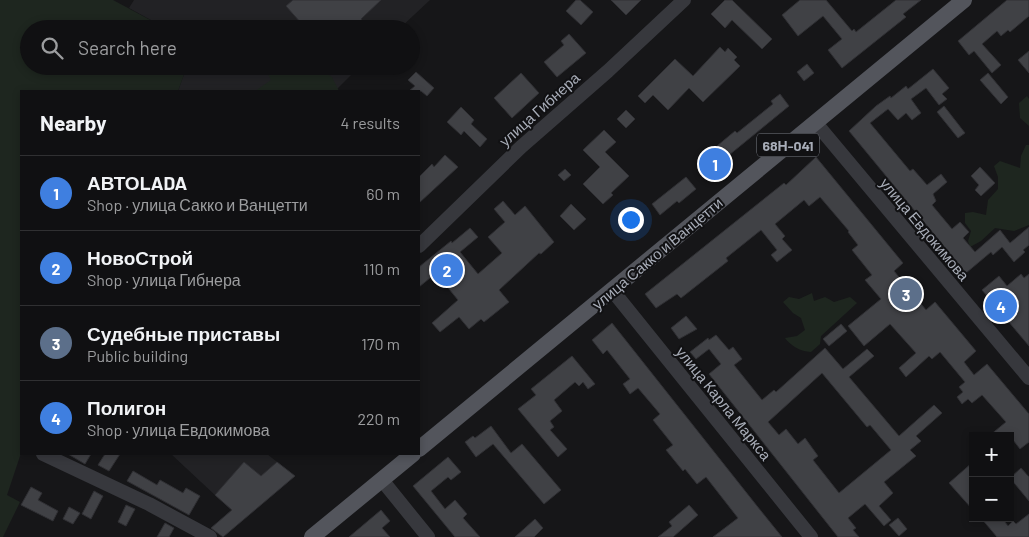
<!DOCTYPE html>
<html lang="en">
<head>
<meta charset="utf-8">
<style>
  body { margin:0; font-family:Barlow,sans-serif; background:#1e1e20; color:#f1f3f6 }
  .controls { position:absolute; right:15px; bottom:15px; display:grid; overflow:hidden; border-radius:0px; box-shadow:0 2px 8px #0003 }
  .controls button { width:45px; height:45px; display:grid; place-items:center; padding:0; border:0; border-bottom:1px solid #303032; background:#101012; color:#f1f3f6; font:25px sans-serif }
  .you { position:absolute; left:630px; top:219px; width:18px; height:18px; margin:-12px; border:4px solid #fff; border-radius:50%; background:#1a73e8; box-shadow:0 0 0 8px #1a73e833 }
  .badge { display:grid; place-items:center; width:32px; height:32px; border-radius:50%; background:#b45309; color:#fff; font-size:16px; font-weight:700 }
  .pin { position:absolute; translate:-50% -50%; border:2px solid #fff; box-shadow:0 1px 5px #0006 }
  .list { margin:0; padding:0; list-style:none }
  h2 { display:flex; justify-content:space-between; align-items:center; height:65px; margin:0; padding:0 20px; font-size:21px }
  h2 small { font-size:16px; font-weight:400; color:#9c9d9f }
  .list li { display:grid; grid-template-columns:32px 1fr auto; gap:15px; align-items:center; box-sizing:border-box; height:75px; padding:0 20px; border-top:1px solid #303032 }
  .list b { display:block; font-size:19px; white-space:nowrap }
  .list p { margin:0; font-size:16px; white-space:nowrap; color:#9c9d9f }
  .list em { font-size:16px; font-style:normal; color:#9c9d9f }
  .icon { flex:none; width:28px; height:28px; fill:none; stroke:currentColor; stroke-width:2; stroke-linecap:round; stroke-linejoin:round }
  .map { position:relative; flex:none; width:1029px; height:537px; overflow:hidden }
  .search { position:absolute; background:#101012; box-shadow:0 2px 8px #0003; left:20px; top:20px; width:400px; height:55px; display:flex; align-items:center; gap:12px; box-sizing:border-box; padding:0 18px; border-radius:28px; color:#9c9d9f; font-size:19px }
  .panel { position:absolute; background:#101012; box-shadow:0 2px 8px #0003; left:20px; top:90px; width:400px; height:365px; border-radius:0px }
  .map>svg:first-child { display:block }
</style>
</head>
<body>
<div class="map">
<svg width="1029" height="537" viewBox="0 0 1029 537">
  <rect width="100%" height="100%" fill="#161618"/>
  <g fill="#222225">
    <path d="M 134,0 L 430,0 L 399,29 L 167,29 L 129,8 Z"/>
    <path d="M 187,66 L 360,66 L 335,91 L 178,91 Z"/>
    <path d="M 171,454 L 267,454 L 295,476 L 223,537 L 211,528 L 231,510 Z"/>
  </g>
  <g fill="#1e261f">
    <path d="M 0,0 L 113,0 L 167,29 L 29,29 L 29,66 L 187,66 L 178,91 L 21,91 L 21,453 L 7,495 L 20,502 L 3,537 L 0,537 Z"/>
    <path d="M 264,66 L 313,66 L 332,77 L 339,91 L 255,91 L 271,80 Z"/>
    <path d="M 1027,96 L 1029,99 L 1029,126 L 1020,118 L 1019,103 Z"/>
    <path d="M 1026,145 L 1029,145 L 1029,225 L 1014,231 L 995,228 L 981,241 L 970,247 L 968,241 L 971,231 L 965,223 L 965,213 L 973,212 L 986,215 L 988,200 L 998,189 L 998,177 L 994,166 L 1000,161 L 1020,168 L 1021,156 Z"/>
    <path d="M 812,293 L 814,301 L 825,297 L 834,302 L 850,297 L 857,303 L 821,336 L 820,344 L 811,352 C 800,351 792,347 785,338 L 797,336 L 805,330 L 801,318 L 793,313 L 783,302 L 789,297 L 799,299 Z"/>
  </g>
  <g fill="#404145" stroke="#303034" fill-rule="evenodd">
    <path d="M 293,0 L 381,0 L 361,19 L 366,25 L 361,29 L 296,29 L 301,23 L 286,6 Z"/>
    <path d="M 576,0 L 580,0 L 593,12 L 581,25 L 566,11 Z"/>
    <path d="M 611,0 L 641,0 L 626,15 Z"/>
    <path d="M 725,0 L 732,0 L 772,39 L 762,49 L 732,20 L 725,28 L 711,14 Z"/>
    <path d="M 800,0 L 826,0 L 852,31 L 854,29 L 856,32 L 896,0 L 921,0 L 903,14 L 906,17 L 842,68 L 828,50 L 842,39 L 823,16 L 798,36 L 782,15 Z"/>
    <path d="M 1007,0 L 1029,0 L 1029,16 L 1010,32 L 1008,30 L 1001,36 L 997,31 L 982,44 L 1001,65 L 992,73 L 974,51 L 969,55 L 958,41 Z"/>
    <path d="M 569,34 L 586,53 L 557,77 L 544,62 L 564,45 L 561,41 Z"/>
    <path d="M 720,47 L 725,52 L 728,48 L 737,57 L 734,60 L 740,66 L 703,102 L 689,88 L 668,110 L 653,95 L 645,103 L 638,96 L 675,59 L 693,76 Z"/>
    <path d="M 1029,51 L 1029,73 L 1018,60 Z"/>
    <path d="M 807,64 L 814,73 L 804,81 L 797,72 Z"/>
    <path d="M 933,69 L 949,88 L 942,94 L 947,99 L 939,105 L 926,88 L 911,99 L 921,113 L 912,120 L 906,113 L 898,120 L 888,109 L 870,123 L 910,171 L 913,169 L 927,185 L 941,174 L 947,182 L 933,194 L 936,201 L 932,205 L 952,229 L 960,222 L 969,232 L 963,238 L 975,252 L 1000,230 L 1010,243 L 1029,227 L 1029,245 L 1023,250 L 1025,252 L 1014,262 L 1002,247 L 993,255 L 991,252 L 966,273 L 849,131 L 876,106 L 890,96 L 891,98 L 906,86 L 908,89 Z"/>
    <path d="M 416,72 L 434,88 L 427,96 L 421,91 L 409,91 L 415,86 L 408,80 Z"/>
    <path d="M 521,73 L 539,93 L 512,118 L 494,98 Z"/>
    <path d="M 988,73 L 1008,97 L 1001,104 L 980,80 Z"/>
    <path d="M 780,94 L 789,106 L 723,160 L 727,164 L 714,175 L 703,163 L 719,149 L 717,146 L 735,131 L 737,133 L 773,104 L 771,101 Z"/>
    <path d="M 944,106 L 965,133 L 958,138 L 937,112 Z"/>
    <path d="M 461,107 L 474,120 L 471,124 L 487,139 L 480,147 L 464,131 L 461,135 L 447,122 Z"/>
    <path d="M 626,110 L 635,119 L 626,128 L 617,119 Z"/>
    <path d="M 604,130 L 616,142 L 605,152 L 629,176 L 611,193 L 613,195 L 603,204 L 583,184 L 600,167 L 583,150 Z"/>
    <path d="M 445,155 L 458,167 L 419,203 L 419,177 L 432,164 L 434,167 Z"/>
    <path d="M 816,157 L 903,263 L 894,271 L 907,287 L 912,284 L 918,291 L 913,294 L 926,310 L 935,302 L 976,351 L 964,362 L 974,375 L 987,364 L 1029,414 L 1029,442 L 1020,449 L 1010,436 L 989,436 L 1006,422 L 982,395 L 972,403 L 968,399 L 962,404 L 957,397 L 963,392 L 959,387 L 965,382 L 940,352 L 932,359 L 929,356 L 906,377 L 899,368 L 916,353 L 890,324 L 864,346 L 848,326 L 881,299 L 865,280 L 872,275 L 852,250 L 858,245 L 848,232 L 849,231 L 820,197 L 809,206 L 804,200 L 775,224 L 785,236 L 782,239 L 792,250 L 777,262 L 771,255 L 777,250 L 761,230 L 726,258 L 728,261 L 681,298 L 677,294 L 656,308 L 645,294 L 784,183 L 786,185 Z"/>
    <path d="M 980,167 L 995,183 L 981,196 L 975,190 L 979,185 L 971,176 Z"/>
    <path d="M 565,169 L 571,175 L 564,181 L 558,175 Z"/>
    <path d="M 686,177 L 696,189 L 679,203 L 677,201 L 660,215 L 652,204 Z"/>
    <path d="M 503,201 L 515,215 L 525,206 L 554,242 L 541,254 L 539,253 L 499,290 L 509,302 L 484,322 L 481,319 L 469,329 L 459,317 L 440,332 L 432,323 L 458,300 L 436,273 L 419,287 L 419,267 L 451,241 L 452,243 L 470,228 L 478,237 L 460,252 L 478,274 L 502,253 L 488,237 L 505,222 L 494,209 Z"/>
    <path d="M 571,204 L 586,219 L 574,230 L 560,216 Z"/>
    <path d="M 1021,274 L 1024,278 L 1029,274 L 1029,346 L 982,290 L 999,276 L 1007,286 Z"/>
    <path d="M 686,316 L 697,329 L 679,339 L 671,328 Z"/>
    <path d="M 612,323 L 757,506 L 782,537 L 713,537 L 738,518 L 706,477 L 697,484 L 685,469 L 683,471 L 666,450 L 673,445 L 653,420 L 660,414 L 638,388 L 630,394 L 623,384 L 630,379 L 607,350 L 603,354 L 592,340 Z"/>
    <path d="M 841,324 L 847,331 L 829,346 L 823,339 Z"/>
    <path d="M 716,335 L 729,350 L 733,347 L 742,359 L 734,365 L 762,400 L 774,390 L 776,392 L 825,348 L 843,369 L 867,349 L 874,356 L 849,377 L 899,436 L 934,405 L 942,413 L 916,436 L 921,441 L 910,450 L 916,456 L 884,482 L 893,493 L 879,506 L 891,520 L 884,526 L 865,504 L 848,518 L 856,528 L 853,530 L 859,537 L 838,537 L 709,374 L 721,364 L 709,349 L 696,359 L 690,352 L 708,338 L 709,340 ZM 822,373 L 867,427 L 870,425 L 891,450 L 839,493 L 813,460 L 818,456 L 805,438 L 798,444 L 786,429 L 779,435 L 768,422 Z"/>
    <path d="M 572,356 L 595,384 L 588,389 L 583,382 L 579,386 L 575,382 L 554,400 L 562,411 L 550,421 L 554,427 L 550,430 L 567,449 L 558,457 L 518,409 L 536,395 L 531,389 Z"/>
    <path d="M 491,426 L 511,453 L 522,444 L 561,490 L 544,504 L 493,444 L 476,457 L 465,442 L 473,436 L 475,438 Z"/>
    <path d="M 68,454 L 91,454 L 85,464 Z"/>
    <path d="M 105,454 L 120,454 L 109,471 L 98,465 Z"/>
    <path d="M 448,457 L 461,472 L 451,480 L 448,477 L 431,491 L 445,509 L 455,500 L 467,514 L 463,518 L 480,537 L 455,537 L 413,486 Z"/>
    <path d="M 244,462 L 261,476 L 277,462 L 295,476 L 223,537 L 211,528 L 232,510 L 215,495 Z"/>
    <path d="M 973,462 L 973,510 L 949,483 Z"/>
    <path d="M 1021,468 L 1029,477 L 1029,501 L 1010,478 Z"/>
    <path d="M 133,471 L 157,485 L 160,480 L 183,493 L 186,488 L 200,496 L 189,515 L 127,481 Z"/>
    <path d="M 31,487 L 42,493 L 38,500 L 58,511 L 53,521 L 21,505 Z"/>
    <path d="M 94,491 L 103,496 L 91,519 L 82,514 Z"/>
    <path d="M 126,505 L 135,509 L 126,526 L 118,522 Z"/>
    <path d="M 689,505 L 698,515 L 673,537 L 658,537 L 672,526 L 669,522 Z"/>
    <path d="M 69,507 L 80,513 L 73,524 L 63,519 Z"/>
    <path d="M 381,510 L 390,521 L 382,528 L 390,537 L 349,537 Z"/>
    <path d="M 1029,514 L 1029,537 L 997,537 L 981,518 L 1002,518 L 1008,526 L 1013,521 L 1016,524 Z"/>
    <path d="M 898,518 L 907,529 L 899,536 L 889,525 Z"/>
    <path d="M 535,519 L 543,528 L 534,537 L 515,537 Z"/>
    <path d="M 165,523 L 174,528 L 169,537 L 157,537 Z"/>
  </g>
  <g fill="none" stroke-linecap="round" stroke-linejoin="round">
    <g stroke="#37383d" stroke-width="14">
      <path d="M 815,122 L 1029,378"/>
      <path d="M 419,246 L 521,147 L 608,71 L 684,0"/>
      <path d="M 612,290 L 811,537"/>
      <path d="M 43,454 L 149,504 L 210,537"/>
      <path d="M 382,480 L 428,537"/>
    </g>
    <g stroke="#53555c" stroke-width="16">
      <path d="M 419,449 L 964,0"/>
      <path d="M 312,537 L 413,454"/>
    </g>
  </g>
  <g text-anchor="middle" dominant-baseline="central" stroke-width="4" stroke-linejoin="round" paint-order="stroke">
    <rect fill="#111113" stroke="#7b7e86" stroke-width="1" x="757" y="133.5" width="62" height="23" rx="4"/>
    <g font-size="14" font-weight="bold" fill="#a8adb8">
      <text x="788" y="145">68Н-041</text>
    </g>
    <g font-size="15" fill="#a8adb8" stroke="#111113">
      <text transform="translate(539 109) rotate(-42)">улица Гибнера</text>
      <text transform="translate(925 229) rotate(50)">улица Евдокимова</text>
      <text transform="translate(657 253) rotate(-40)">улица Сакко и Ванцетти</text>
      <text transform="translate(724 403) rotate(51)">улица Карла Маркса</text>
    </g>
  </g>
</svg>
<div class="controls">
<button>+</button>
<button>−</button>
</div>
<div class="you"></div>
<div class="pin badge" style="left:715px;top:164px;background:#3f7fe0">1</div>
<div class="pin badge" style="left:447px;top:270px;background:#3f7fe0">2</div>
<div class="pin badge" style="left:906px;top:294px;background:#5c6f8a">3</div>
<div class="pin badge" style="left:1001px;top:306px;background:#3f7fe0">4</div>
<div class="search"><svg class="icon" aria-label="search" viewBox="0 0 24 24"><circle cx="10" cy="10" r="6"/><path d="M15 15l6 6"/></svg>Search here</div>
<section class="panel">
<h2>Nearby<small>4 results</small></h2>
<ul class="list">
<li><span class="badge" style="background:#3f7fe0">1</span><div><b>АВТОLADA</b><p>Shop · улица Сакко и Ванцетти</p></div><em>60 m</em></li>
<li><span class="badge" style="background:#3f7fe0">2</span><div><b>НовоСтрой</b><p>Shop · улица Гибнера</p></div><em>110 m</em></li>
<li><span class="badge" style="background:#5c6f8a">3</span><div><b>Судебные приставы</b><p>Public building</p></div><em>170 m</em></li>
<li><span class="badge" style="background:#3f7fe0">4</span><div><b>Полигон</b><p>Shop · улица Евдокимова</p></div><em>220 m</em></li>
</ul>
</section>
</div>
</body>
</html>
